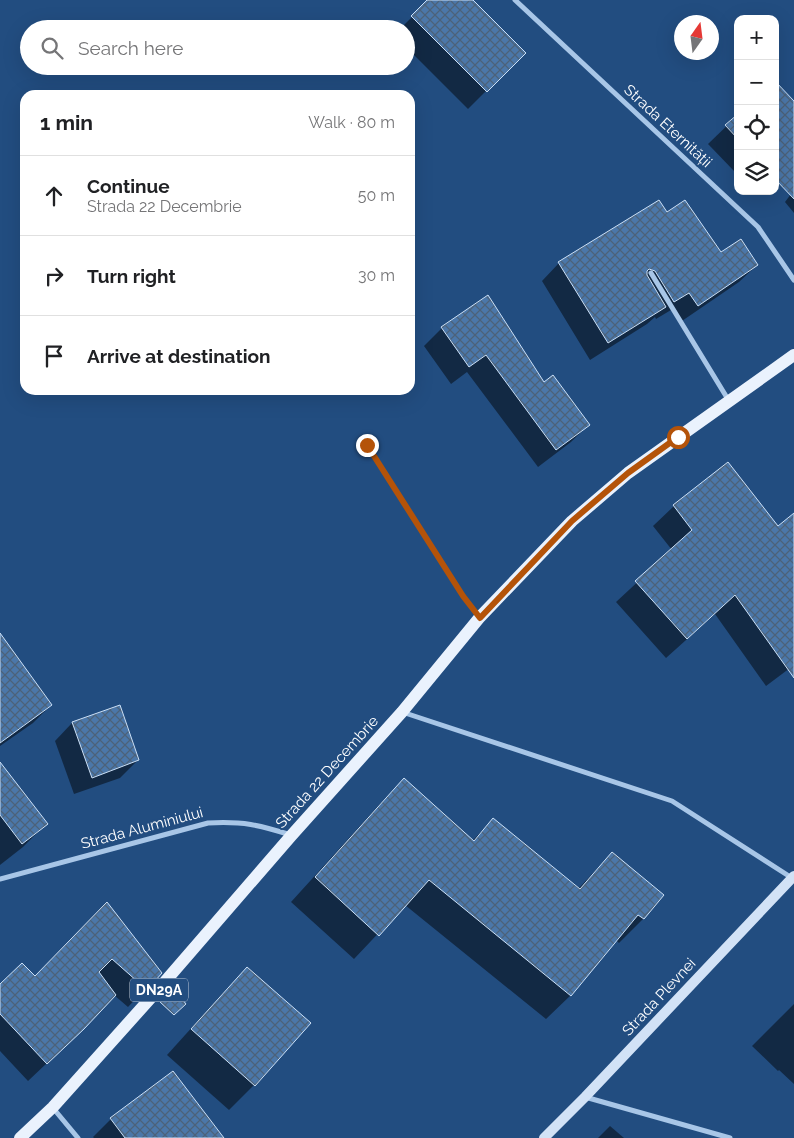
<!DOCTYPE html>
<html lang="en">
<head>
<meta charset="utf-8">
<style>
  body { margin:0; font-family:Raleway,sans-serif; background:#f2f2f2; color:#202124 }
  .controls { position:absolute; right:15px; top:15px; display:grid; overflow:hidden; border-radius:10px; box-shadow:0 5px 20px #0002 }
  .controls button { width:45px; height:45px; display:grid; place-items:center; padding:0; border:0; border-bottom:1px solid #e0e0e0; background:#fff; color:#202124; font:25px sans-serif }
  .compass { position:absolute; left:674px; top:15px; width:45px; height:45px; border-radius:50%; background:#fff; box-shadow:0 5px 20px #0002; rotate:14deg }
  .stop { position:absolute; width:15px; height:15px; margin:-11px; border:4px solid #b45309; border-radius:50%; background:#fff }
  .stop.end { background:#b45309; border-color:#fff; box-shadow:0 1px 5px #0008 }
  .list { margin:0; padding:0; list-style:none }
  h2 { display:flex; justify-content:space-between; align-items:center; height:65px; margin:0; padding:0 20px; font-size:21px }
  h2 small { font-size:16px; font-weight:400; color:#757577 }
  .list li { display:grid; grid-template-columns:32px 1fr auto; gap:15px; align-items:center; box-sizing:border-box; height:80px; padding:0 20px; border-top:1px solid #e0e0e0 }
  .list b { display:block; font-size:19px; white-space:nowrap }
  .list p { margin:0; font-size:16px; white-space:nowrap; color:#757577 }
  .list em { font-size:16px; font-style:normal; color:#757577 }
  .icon { flex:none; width:28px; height:28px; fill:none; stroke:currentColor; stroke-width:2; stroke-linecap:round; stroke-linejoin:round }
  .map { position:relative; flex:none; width:794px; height:1138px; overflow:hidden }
  .search { position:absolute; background:#fff; box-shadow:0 5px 20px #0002; left:20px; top:20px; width:395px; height:55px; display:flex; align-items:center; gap:12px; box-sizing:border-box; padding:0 18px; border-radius:28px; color:#757577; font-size:19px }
  .panel { position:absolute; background:#fff; box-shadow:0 5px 20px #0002; left:20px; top:90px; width:395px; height:305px; border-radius:15px }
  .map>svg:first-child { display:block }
</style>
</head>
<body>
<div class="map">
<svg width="794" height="1138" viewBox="0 0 794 1138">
  <defs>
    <pattern id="building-cross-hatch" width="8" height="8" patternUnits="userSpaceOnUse" patternTransform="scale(1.25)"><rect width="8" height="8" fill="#4b77a9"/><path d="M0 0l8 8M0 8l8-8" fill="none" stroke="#4c627a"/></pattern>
  </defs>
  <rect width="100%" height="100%" fill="#224d80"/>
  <g fill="#0007">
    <path d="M 429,0 L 471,0 L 524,53 L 468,109 L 406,47 L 406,29 L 400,29 Z"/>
    <path d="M 738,115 L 738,170 L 735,172 L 708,144 Z"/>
    <path d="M 794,190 L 794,213 L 785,202 Z"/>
    <path d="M 666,214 L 721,254 L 757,265 L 739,282 L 679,323 L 671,310 L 656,319 L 655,317 L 647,324 L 590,360 L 542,281 L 559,263 Z"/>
    <path d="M 488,297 L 543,384 L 588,425 L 571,442 L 538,467 L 467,372 L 451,384 L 424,346 L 442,328 Z"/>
    <path d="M 728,464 L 778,528 L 794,514 L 794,665 L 766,686 L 715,614 L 666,658 L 616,602 L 672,550 L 653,526 L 674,506 Z"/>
    <path d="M 0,640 L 51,705 L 33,723 L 0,746 Z"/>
    <path d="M 119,707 L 138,760 L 120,778 L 74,794 L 55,741 L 72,723 Z"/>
    <path d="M 0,764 L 46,824 L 23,847 L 0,865 Z"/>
    <path d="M 405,780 L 472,841 L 493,820 L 578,889 L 612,853 L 662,895 L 643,919 L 619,943 L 616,940 L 571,995 L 546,1019 L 405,905 L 354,959 L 291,902 L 380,804 Z"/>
    <path d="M 107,903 L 160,973 L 128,1007 L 114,995 L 65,1046 L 28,1081 L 0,1051 L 0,986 L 34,977 Z"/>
    <path d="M 247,968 L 309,1023 L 254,1085 L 229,1110 L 167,1055 L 223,993 Z"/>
    <path d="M 794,1004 L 794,1084 L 779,1070 L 778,1071 L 752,1046 Z"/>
    <path d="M 111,1119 L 212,1138 L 94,1138 L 93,1137 Z"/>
    <path d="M 610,1126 L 624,1138 L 598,1138 Z"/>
  </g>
  <g fill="url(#building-cross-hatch)" stroke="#cbdff5">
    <path d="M 427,0 L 473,0 L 526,53 L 487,92 L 411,16 Z"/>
    <path d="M 775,81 L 794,101 L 794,199 L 775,179 Z"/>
    <path d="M 738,114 L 738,139 L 725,125 Z"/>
    <path d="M 659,200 L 667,212 L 685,200 L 721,252 L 741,239 L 758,265 L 698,306 L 689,293 L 674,302 L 655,271 L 649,269 L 647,271 L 647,275 L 666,307 L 608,343 L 558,262 Z"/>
    <path d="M 488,295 L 544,382 L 553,375 L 590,425 L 556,450 L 486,355 L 469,367 L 441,327 Z"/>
    <path d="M 728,462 L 778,526 L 794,513 L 794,678 L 735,595 L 687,639 L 635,581 L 692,530 L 673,505 Z"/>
    <path d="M 0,633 L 52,705 L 0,743 Z"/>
    <path d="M 120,705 L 139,760 L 92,778 L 72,722 Z"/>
    <path d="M 0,762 L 48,824 L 22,844 L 0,815 Z"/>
    <path d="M 404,778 L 474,841 L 493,818 L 580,889 L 612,852 L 664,895 L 644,919 L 638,915 L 571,996 L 429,880 L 379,936 L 315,877 Z"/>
    <path d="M 107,902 L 162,973 L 147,990 L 112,959 L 99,972 L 116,995 L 84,1029 L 47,1064 L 0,1014 L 0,984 L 22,963 L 35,976 Z"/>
    <path d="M 247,967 L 311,1023 L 255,1086 L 191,1029 Z"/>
    <path d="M 172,986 L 186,1004 L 174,1015 L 159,1001 Z"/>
    <path d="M 173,1071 L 224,1138 L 125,1138 L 110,1118 Z"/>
  </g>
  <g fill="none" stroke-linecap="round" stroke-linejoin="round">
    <path stroke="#a8c6e7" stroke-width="4" d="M 367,445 L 463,596 L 478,615"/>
    <g stroke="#a8c6e7" stroke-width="5">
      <path d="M 515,0 L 758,227 L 794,280"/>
      <path d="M 651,273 L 729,401"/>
      <path d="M 402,712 L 672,801 L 792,878"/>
      <path d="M 0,879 L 208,823 C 243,821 259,825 291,835"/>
      <path d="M 585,1097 L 730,1138"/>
      <path d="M 53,1108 L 78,1138"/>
    </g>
    <path stroke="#d2e2f6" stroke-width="10" d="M 544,1138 L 585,1097 L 794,876"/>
    <path stroke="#eaf2fd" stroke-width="12" d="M 20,1138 L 53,1107 L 156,992 L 291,836 L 402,712 L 480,617 L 572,521 L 628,473 L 794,355"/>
  </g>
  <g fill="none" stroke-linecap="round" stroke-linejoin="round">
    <path stroke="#b45309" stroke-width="6" d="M 367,445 L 463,596 L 480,618 L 572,521 L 628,473 L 678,437"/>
  </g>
  <g text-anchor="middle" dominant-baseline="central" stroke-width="4" stroke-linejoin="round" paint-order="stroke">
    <rect fill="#224d80" stroke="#bdcad9" stroke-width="1" x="130" y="978.5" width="58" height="23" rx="4"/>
    <g font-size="14" font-weight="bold" fill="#fff">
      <text x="159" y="990">DN29A</text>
    </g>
    <g font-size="15" fill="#fff" stroke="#224d80">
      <text transform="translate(668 126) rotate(43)">Strada Eternității</text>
      <text transform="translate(327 772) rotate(-48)">Strada 22 Decembrie</text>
      <text transform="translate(142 828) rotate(-15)">Strada Aluminiului</text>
      <text transform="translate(659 997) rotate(-47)">Strada Plevnei</text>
    </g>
  </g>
</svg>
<div class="controls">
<button>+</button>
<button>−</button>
<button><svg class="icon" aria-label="locate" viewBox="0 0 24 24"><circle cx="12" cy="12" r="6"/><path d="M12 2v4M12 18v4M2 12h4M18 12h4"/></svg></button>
<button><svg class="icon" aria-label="layers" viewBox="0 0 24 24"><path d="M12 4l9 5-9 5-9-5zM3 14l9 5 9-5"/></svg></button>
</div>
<svg class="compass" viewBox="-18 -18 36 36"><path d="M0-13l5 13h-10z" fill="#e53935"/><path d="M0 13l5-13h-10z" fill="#757577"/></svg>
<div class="stop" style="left:678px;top:437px"></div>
<div class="stop end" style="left:367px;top:445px"></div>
<div class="search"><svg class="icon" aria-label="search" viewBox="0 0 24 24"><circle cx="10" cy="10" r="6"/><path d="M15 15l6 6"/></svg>Search here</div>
<section class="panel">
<h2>1 min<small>Walk · 80 m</small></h2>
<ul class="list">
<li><svg class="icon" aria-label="ahead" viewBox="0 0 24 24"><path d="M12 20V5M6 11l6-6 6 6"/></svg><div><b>Continue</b><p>Strada 22 Decembrie</p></div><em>50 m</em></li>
<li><svg class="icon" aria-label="right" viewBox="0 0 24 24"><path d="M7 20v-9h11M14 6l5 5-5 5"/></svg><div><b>Turn right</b></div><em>30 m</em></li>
<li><svg class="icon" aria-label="arrive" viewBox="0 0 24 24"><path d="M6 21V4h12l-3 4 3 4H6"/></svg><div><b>Arrive at destination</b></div></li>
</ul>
</section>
</div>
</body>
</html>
